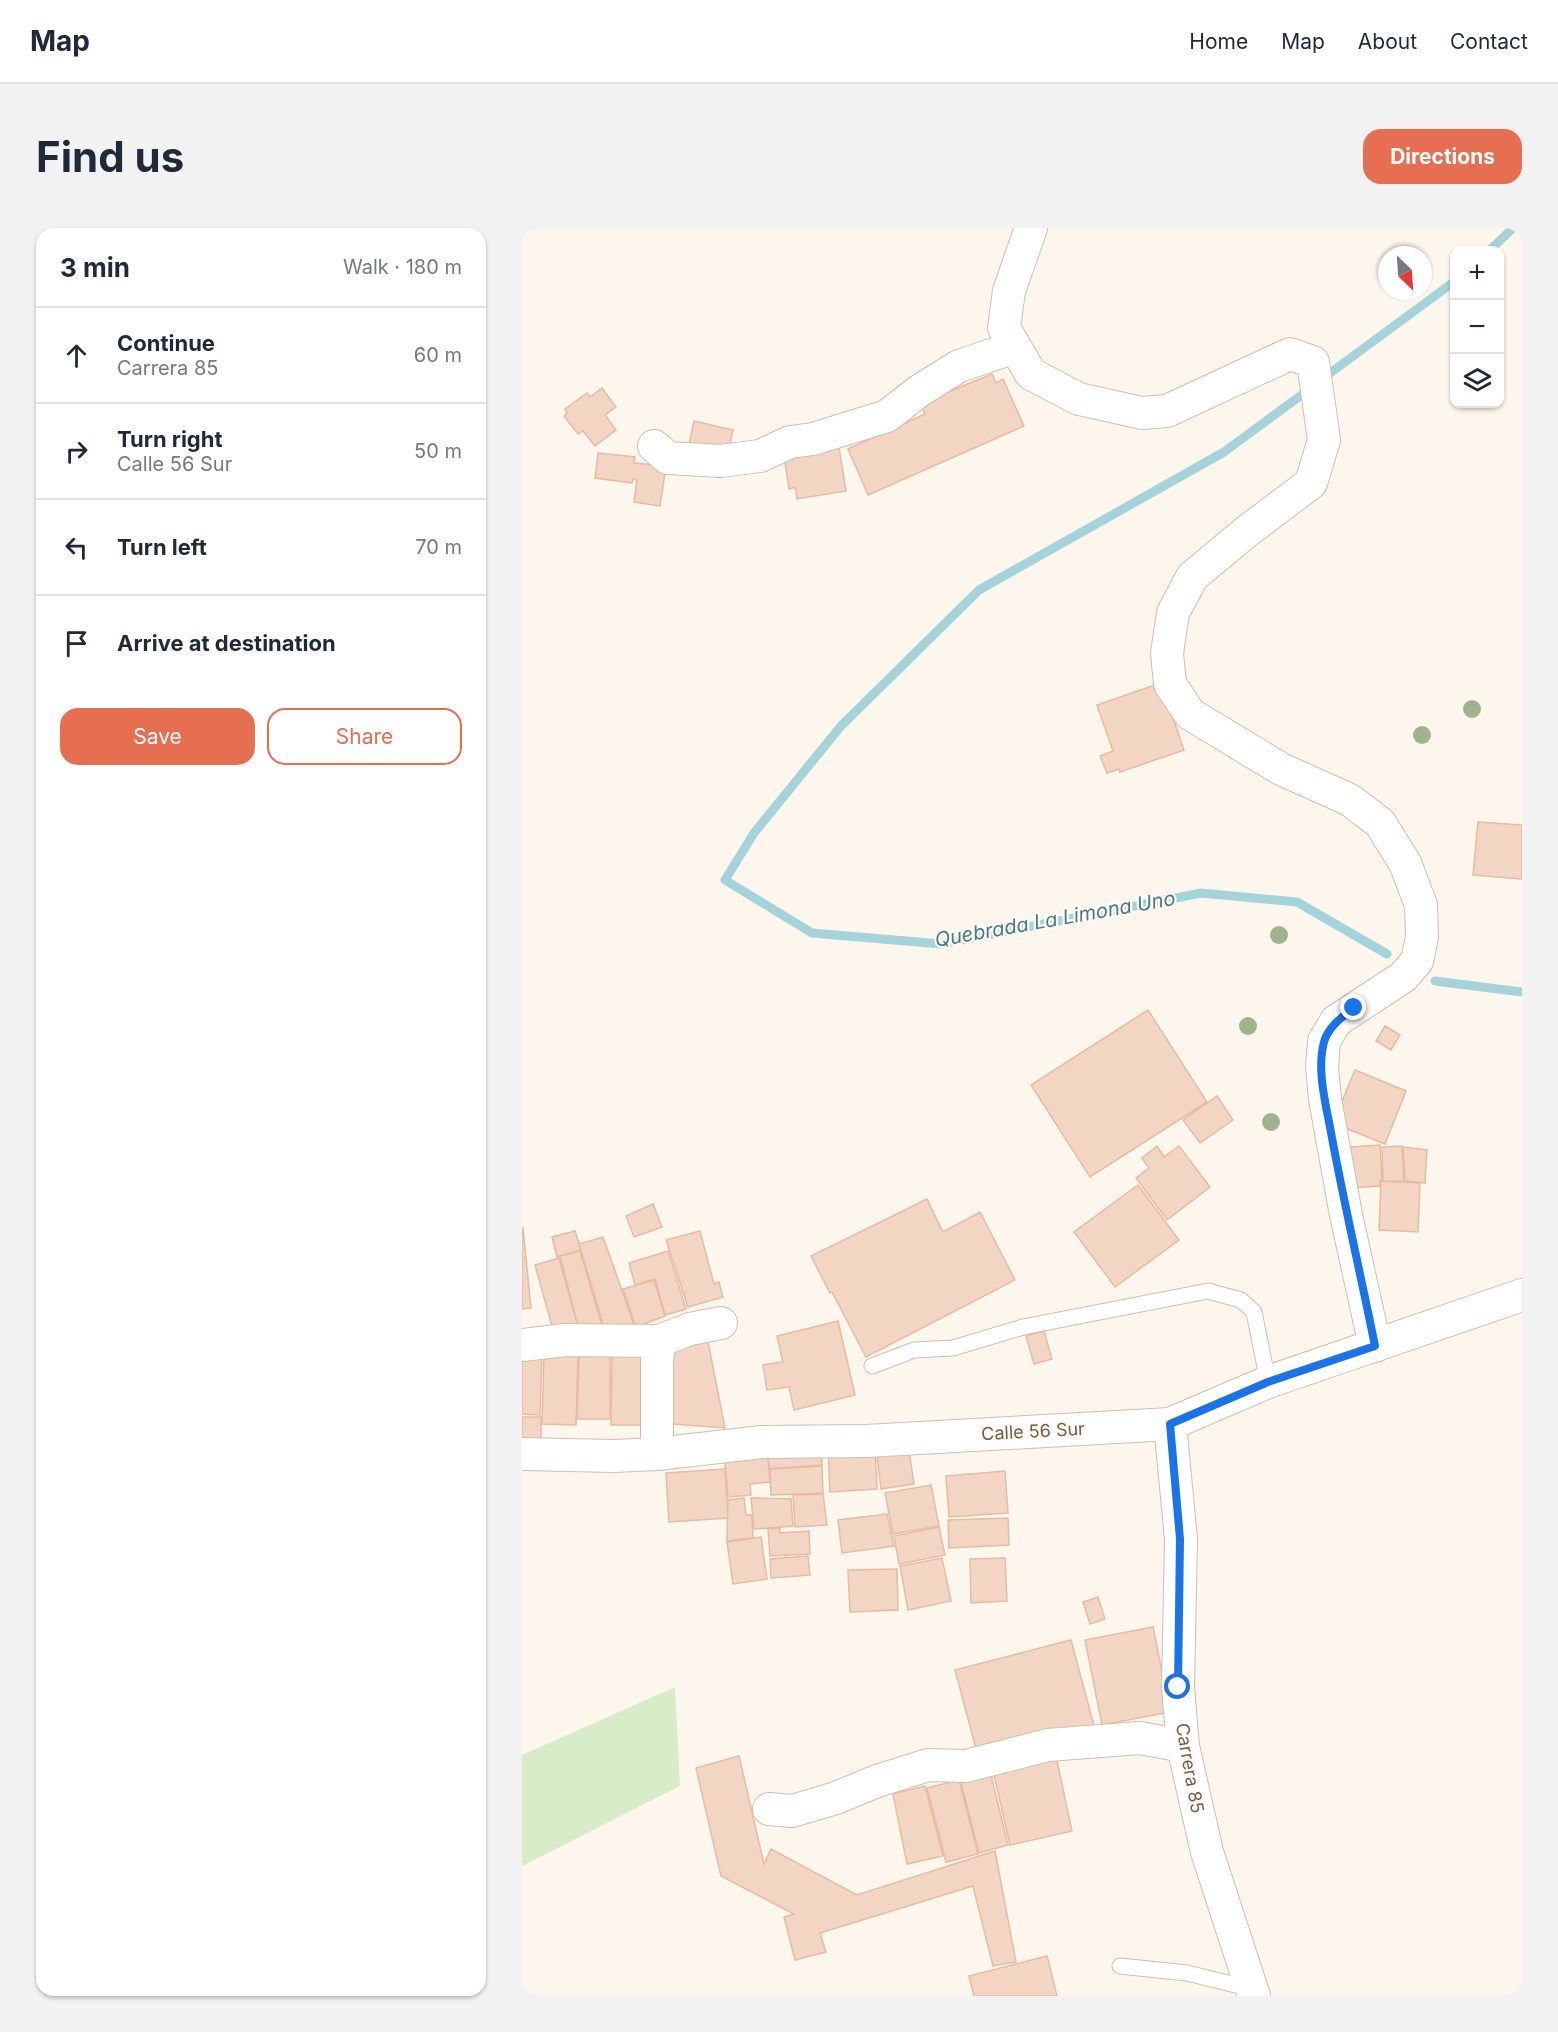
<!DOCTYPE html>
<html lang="en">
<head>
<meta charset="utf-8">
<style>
  body { margin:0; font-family:Inter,sans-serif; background:#f2f2f3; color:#1f2937 }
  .controls { position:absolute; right:18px; top:18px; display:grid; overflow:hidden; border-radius:12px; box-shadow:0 2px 4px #0004 }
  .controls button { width:54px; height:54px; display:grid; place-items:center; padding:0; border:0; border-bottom:2px solid #e0e1e3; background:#fff; color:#1f2937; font:30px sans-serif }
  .compass { position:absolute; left:856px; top:18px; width:54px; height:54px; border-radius:50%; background:#fff; box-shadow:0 2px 4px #0004; rotate:155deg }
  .stop { position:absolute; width:18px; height:18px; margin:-14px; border:4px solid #1a73e8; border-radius:50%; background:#fff }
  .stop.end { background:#1a73e8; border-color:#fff; box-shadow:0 2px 6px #0008 }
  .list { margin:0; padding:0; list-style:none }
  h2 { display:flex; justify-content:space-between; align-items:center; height:78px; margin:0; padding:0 24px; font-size:26px }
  h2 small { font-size:20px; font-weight:400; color:#747a83 }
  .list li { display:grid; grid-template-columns:39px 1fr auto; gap:18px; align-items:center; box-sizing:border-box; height:96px; padding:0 24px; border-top:2px solid #e0e1e3 }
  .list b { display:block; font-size:22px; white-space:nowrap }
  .list p { margin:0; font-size:20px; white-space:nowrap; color:#747a83 }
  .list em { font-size:20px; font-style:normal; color:#747a83 }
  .actions { display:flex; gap:12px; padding:18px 24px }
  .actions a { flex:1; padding:14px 0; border:2px solid #e76f51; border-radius:18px; text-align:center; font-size:21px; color:#e76f51 }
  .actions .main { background:#e76f51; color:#fff }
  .icon { flex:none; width:33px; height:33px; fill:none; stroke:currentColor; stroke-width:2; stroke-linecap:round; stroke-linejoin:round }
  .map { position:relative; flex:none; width:1000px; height:1768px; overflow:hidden; border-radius:18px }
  header { display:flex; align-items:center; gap:36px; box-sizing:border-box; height:84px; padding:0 30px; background:#fff; border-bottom:2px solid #e0e1e3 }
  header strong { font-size:28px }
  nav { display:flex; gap:33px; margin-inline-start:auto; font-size:21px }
  .intro { display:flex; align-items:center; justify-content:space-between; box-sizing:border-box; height:144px; padding:0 36px }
  h1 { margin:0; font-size:42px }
  .button { padding:15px 27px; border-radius:18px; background:#e76f51; color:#fff; font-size:21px; font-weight:700 }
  main { display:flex; gap:36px; padding:0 36px }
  aside { flex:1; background:#fff; border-radius:18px; box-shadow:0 2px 4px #0004 }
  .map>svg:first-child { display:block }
</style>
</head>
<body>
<header>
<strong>Map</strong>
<nav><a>Home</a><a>Map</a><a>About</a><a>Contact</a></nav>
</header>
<div class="intro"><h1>Find us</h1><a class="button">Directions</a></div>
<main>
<aside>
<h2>3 min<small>Walk · 180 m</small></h2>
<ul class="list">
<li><svg class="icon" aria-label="ahead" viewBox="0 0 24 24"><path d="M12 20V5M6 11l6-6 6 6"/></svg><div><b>Continue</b><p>Carrera 85</p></div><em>60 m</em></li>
<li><svg class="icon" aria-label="right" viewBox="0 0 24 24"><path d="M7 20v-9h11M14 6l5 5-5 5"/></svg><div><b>Turn right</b><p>Calle 56 Sur</p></div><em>50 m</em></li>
<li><svg class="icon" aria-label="left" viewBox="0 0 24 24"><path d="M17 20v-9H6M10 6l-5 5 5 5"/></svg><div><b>Turn left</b></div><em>70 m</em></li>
<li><svg class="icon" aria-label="arrive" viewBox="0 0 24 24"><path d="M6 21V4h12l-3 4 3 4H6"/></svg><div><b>Arrive at destination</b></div></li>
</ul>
<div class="actions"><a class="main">Save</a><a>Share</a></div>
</aside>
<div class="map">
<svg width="1000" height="1768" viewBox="0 0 1000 1768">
  <rect width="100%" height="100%" fill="#fdf6ec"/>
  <path fill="#d8ecc9" d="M 153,1459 L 158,1558 L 0,1638 L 0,1527 Z"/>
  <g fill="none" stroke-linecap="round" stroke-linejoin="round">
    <g stroke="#a5d3da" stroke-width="9">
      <path d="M 968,22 L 991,0"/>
      <path d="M 800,151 L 933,53"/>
      <path d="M 789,160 L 702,224 L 457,362 L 319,498 L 232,605 L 203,652 L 290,705 L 419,716 L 679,665 L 775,674 L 865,726"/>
      <path d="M 913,753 L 1000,764"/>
    </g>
  </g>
  <g fill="#f3d5c3" stroke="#e6bba3" stroke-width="1.5">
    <path d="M 470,146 L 474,155 L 481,151 L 502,198 L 346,267 L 326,221 L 403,186 L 399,175 Z"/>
    <path d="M 80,160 L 94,179 L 83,187 L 94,202 L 73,218 L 61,203 L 56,206 L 42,188 L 45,185 L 43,181 L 65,165 L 68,169 Z"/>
    <path d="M 172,193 L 211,202 L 206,226 L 167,217 Z"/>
    <path d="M 316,213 L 324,263 L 275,271 L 273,259 L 267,261 L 262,227 Z"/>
    <path d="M 76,225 L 113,229 L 112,235 L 144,238 L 138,278 L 112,274 L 115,252 L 111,251 L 110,255 L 73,250 Z"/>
    <path d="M 639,455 L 662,522 L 598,544 L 597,541 L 585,545 L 578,528 L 591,523 L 575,477 Z"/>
    <path d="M 956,594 L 1000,597 L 1000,651 L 951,647 Z"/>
    <path d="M 626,782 L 685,874 L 568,949 L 509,857 Z"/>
    <path d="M 863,798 L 878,807 L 869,822 L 854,813 Z"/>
    <path d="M 833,842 L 884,863 L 863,916 L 811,895 Z"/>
    <path d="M 695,868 L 711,892 L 678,915 L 661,892 Z"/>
    <path d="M 858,917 L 860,952 L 858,953 L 858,958 L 830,960 L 828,919 Z"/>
    <path d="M 635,918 L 642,929 L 657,918 L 688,959 L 645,992 L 614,950 L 627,940 L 620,930 Z"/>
    <path d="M 880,918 L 882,953 L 861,954 L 860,919 Z"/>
    <path d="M 881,919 L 905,922 L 903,955 L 883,953 Z"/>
    <path d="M 859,953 L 898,955 L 896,1004 L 857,1002 Z"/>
    <path d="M 616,957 L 657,1012 L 593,1059 L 552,1004 Z"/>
    <path d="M 405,971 L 421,1004 L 458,984 L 493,1052 L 344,1129 L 310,1064 L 308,1065 L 289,1028 Z"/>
    <path d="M 131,976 L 140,999 L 112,1009 L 104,988 Z"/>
    <path d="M 1,1000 L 9,1080 L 0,1081 L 0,1000 Z"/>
    <path d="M 53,1003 L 59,1022 L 35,1029 L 30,1009 Z"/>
    <path d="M 178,1003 L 192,1056 L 197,1054 L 201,1069 L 166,1079 L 144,1012 Z"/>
    <path d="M 81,1009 L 115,1105 L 84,1106 L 57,1016 Z"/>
    <path d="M 58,1023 L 80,1097 L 57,1103 L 38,1028 Z"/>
    <path d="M 146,1023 L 164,1081 L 143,1087 L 133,1051 L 113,1057 L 107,1035 Z"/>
    <path d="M 37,1030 L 56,1099 L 32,1105 L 13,1037 Z"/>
    <path d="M 132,1052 L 143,1088 L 114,1099 L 101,1061 Z"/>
    <path d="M 316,1093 L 333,1167 L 272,1182 L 267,1159 L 245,1162 L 241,1137 L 261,1134 L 255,1108 Z"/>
    <path d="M 522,1103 L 530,1131 L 512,1136 L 504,1108 Z"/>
    <path d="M 185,1109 L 203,1200 L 151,1196 L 150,1119 Z"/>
    <path d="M 0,1126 L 20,1126 L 18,1187 L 0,1186 Z"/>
    <path d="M 22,1127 L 56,1127 L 54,1197 L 20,1196 Z"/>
    <path d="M 57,1127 L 88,1127 L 88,1191 L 55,1191 Z"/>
    <path d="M 90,1128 L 123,1128 L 123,1197 L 89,1197 Z"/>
    <rect x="0" y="1189" width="19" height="26"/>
    <path d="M 386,1216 L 392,1256 L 359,1261 L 354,1219 Z"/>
    <path d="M 353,1218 L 355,1261 L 308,1264 L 306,1221 Z"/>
    <path d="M 299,1219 L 300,1237 L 247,1241 L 246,1223 Z"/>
    <path d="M 245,1221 L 248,1254 L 228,1256 L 229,1267 L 206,1269 L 202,1225 Z"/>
    <path d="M 300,1238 L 301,1265 L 249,1267 L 248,1241 Z"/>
    <path d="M 203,1241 L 206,1290 L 147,1294 L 144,1245 Z"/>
    <path d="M 483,1243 L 486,1285 L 427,1289 L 424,1248 Z"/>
    <path d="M 409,1257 L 417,1298 L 371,1306 L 363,1265 Z"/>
    <path d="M 301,1266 L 305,1297 L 273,1299 L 271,1267 Z"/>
    <path d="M 222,1270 L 224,1287 L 230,1287 L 231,1310 L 205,1313 L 206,1272 Z"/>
    <path d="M 229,1270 L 269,1271 L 271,1298 L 232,1301 Z"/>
    <path d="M 365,1286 L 372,1318 L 320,1325 L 316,1292 Z"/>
    <path d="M 486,1290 L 487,1317 L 427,1320 L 426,1292 Z"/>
    <path d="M 417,1299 L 423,1327 L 377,1336 L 372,1308 Z"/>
    <path d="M 258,1300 L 258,1305 L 287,1303 L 288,1326 L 248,1328 L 246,1301 Z"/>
    <path d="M 239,1309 L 245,1351 L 211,1356 L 205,1314 Z"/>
    <path d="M 286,1328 L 288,1347 L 249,1350 L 248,1331 Z"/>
    <path d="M 420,1330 L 429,1373 L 386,1382 L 378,1338 Z"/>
    <path d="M 483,1330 L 485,1373 L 449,1375 L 448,1331 Z"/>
    <path d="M 375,1341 L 376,1382 L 328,1384 L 326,1342 Z"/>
    <path d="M 576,1369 L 583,1391 L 568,1396 L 561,1374 Z"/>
    <path d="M 631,1399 L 648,1484 L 580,1497 L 563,1412 Z"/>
    <path d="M 549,1412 L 572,1498 L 456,1528 L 433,1442 Z"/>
    <path d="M 217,1528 L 242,1636 L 249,1621 L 335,1667 L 473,1623 L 494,1734 L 471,1738 L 451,1658 L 298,1705 L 304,1724 L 273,1732 L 262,1689 L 272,1686 L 199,1648 L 174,1540 Z"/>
    <path d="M 534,1528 L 550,1603 L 488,1617 L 471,1542 Z"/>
    <path d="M 468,1543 L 486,1617 L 457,1625 L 438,1551 Z"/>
    <path d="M 437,1552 L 456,1626 L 424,1634 L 405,1560 Z"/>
    <path d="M 403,1558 L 421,1628 L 385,1636 L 371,1566 Z"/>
    <path d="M 525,1728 L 535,1768 L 452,1768 L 447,1748 Z"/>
  </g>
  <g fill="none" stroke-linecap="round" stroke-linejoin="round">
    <defs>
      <g id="lane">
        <path d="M 350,1138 L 392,1122 L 431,1120 L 501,1099 L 686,1063 L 719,1072 L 732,1084 L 746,1154"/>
        <path d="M 598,1738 L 665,1745 L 730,1761"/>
      </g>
      <g id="street">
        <path d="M 509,0 L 487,63 L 482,100 L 509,146 L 557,171 L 620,185 L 645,183 L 768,126 L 791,134 L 802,212 L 789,255 L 724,304 L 670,349 L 651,385 L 645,425 L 648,456 L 668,486 L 759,541 L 828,572 L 858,595 L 883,635 L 899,677 L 900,709 L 895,733 L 881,749 L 814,793 L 802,813 L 800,839 L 803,871 L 824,987 L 853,1118"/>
        <path d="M 132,218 L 146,230 L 198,233 L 238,228 L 268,214 L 291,211 L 365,188 L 397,163 L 437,138 L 493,119"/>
        <path d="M 137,1113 L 168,1101 L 199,1095"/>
        <path d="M 0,1117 L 43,1112 L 137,1113 L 135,1133 L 135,1226"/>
        <path d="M 648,1196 L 659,1311 L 656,1459 L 661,1518 L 685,1624 L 732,1768"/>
        <path d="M 0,1226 L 91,1228 L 135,1226 L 240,1214 L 344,1213 L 648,1196 L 746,1154 L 1000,1067"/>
        <path d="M 247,1581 L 270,1583 L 314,1570 L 355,1553 L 406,1537 L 444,1538 L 526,1517 L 618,1510 L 661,1518"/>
      </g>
    </defs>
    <use href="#lane" stroke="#d1beb0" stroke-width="17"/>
    <use href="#street" stroke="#d1beb0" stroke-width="34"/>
    <use href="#lane" stroke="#fff" stroke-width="15"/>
    <use href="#street" stroke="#fff" stroke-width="32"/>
  </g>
  <g fill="#a0b28e">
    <circle cx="950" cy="481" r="9"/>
    <circle cx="900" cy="507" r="9"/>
    <circle cx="757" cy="707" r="9"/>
    <circle cx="726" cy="798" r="9"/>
    <circle cx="749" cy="894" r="9"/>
  </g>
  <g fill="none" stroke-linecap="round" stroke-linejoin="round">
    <path stroke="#1a73e8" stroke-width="8" d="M 656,1459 L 658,1311 L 648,1196 L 746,1154 L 853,1118 C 839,1048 823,980 810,910 C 805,880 794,844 802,814 C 806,799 820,789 832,780"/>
  </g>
  <g text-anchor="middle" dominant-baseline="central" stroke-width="4.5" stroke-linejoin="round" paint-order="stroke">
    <g font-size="18" fill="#7a5c4d" stroke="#fffaf3">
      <text transform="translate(511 1203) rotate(-3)">Calle 56 Sur</text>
      <text transform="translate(668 1540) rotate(80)">Carrera 85</text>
    </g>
    <g font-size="20" font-style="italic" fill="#437c86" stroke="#fffaf3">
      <text transform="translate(533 691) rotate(-10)">Quebrada La Limona Uno</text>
    </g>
  </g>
</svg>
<div class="controls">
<button>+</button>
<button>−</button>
<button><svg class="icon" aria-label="layers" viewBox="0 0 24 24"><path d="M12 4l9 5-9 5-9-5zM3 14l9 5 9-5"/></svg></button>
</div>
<svg class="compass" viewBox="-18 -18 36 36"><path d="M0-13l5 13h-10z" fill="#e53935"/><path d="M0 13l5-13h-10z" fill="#747a83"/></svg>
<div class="stop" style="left:656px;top:1459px"></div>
<div class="stop end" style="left:832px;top:780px"></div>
</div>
</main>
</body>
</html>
